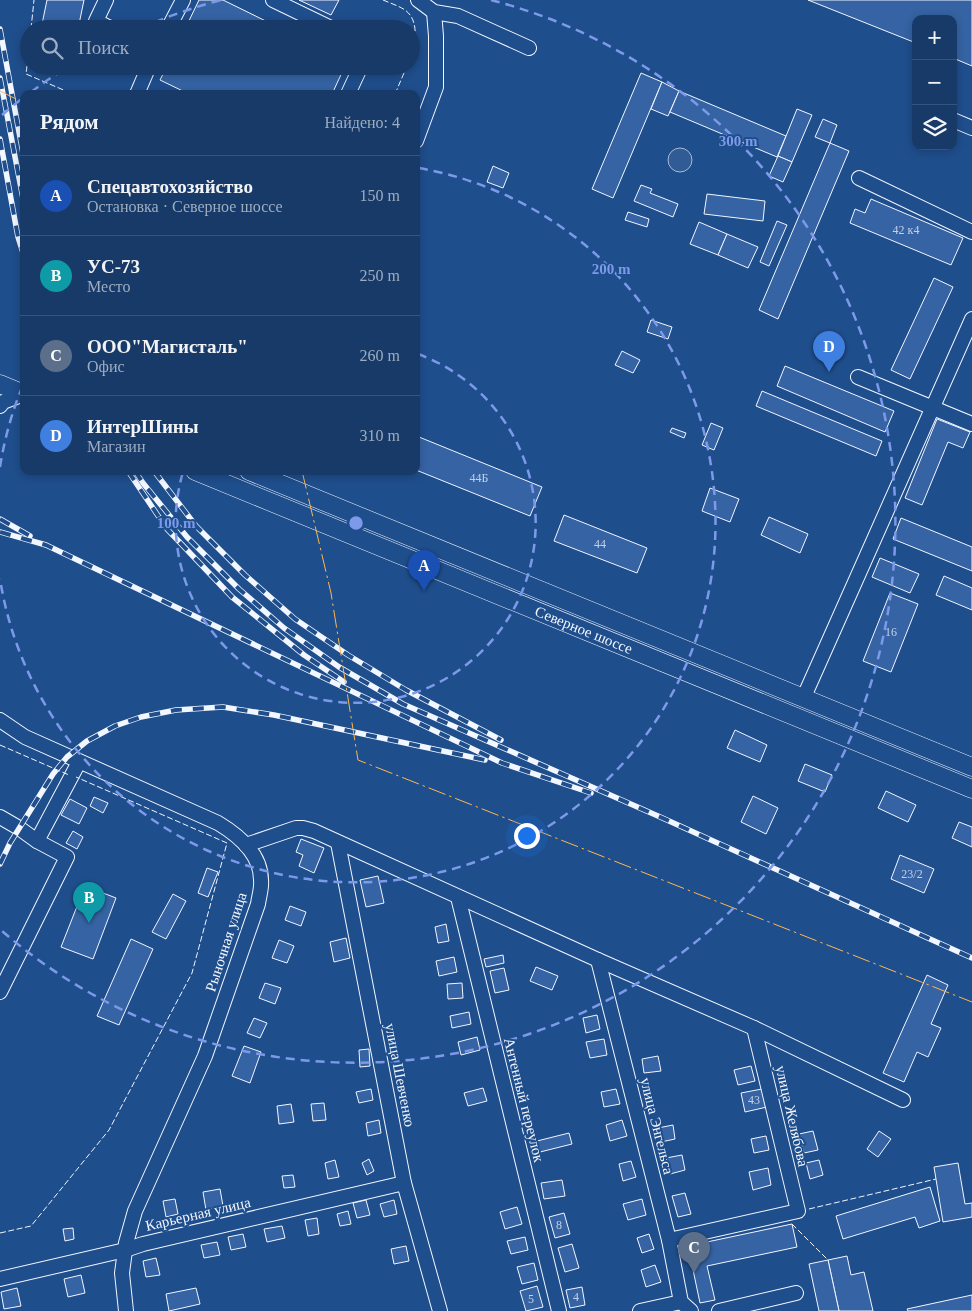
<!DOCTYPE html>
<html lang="ru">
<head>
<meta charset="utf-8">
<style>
  body { margin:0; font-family:"Times New Roman",serif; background:#244571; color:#f1f3f6 }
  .controls { position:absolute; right:15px; top:15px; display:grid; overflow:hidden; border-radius:10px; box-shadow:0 2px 8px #0003 }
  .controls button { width:45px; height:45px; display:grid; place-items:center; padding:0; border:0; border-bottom:1px solid #36547d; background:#173a69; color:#f1f3f6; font:25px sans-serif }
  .you { position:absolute; left:526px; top:835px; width:18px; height:18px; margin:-12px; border:4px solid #fff; border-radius:50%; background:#1a73e8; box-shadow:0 0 0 8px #1a73e833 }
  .badge { display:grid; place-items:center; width:32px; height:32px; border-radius:50%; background:#ea580c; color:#fff; font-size:16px; font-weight:700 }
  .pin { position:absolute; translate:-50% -41px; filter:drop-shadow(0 1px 2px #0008) }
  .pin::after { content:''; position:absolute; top:26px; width:18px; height:15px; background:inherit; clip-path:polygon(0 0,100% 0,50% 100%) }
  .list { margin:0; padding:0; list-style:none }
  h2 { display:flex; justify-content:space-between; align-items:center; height:65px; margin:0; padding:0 20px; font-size:21px }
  h2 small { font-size:16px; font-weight:400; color:#9eadc0 }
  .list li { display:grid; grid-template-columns:32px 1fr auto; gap:15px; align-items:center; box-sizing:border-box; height:80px; padding:0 20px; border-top:1px solid #36547d }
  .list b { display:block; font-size:19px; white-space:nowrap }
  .list p { margin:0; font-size:16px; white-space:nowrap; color:#9eadc0 }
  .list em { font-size:16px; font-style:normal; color:#9eadc0 }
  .icon { flex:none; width:28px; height:28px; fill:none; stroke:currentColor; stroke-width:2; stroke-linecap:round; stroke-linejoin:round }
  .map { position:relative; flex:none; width:972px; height:1311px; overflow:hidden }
  .search { position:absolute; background:#173a69; box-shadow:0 2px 8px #0003; left:20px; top:20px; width:400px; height:55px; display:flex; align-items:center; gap:12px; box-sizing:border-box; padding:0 18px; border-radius:28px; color:#9eadc0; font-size:19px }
  .panel { position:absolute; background:#173a69; box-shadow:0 2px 8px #0003; left:20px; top:90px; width:400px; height:385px; border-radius:10px }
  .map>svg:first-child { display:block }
</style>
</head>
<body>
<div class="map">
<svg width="972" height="1311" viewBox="0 0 972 1311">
  <rect width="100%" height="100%" fill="#1f4e8c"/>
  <circle fill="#305b95" stroke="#a8bbd7" cx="680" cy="160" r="12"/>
  <g fill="#3563a3" stroke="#f2f6ff">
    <path d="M 47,0 L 84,0 L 78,29 L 41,29 Z"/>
    <path d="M 199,0 L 223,0 L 282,29 L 185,29 Z"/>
    <path d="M 299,0 L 339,0 L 331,15 Z"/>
    <path d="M 808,0 L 972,0 L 972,66 L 953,58 L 953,19 L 916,19 L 916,43 Z"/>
    <path d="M 167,66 L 345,66 L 332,94 L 189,94 L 160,80 Z"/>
    <path d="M 641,73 L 662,82 L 613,198 L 592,189 Z"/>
    <path d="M 662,82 L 679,91 L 668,116 L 651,109 Z"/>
    <path d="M 679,91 L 786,136 L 777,157 L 670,112 Z"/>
    <path d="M 797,109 L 812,115 L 792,162 L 778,156 Z"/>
    <path d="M 823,119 L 837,125 L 830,143 L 815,137 Z"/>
    <path d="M 830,143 L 849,151 L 778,319 L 759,310 Z"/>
    <path d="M 778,156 L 792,162 L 783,182 L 769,176 Z"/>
    <path d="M 493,166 L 509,173 L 503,188 L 487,182 Z"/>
    <path d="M 641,185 L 652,189 L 650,193 L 678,204 L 673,217 L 634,201 Z"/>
    <path d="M 707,194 L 765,201 L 763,221 L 704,214 Z"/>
    <path d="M 871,199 L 963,238 L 951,265 L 850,223 L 855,209 L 865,213 Z"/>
    <path d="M 628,212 L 649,219 L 647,227 L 625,220 Z"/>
    <path d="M 777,221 L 787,225 L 769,266 L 760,262 Z"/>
    <path d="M 699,222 L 727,234 L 718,255 L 690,244 Z"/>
    <path d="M 727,234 L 758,247 L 748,268 L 718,255 Z"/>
    <path d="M 934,278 L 953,287 L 910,379 L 891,370 Z"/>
    <path d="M 651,320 L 672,327 L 668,339 L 647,332 Z"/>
    <path d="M 622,351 L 640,360 L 633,373 L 615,365 Z"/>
    <path d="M 785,366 L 894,411 L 885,432 L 777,386 Z"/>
    <path d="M 762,391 L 882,441 L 876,456 L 756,406 Z"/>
    <path d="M 937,419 L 970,432 L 963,448 L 948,442 L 922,505 L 905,498 Z"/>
    <path d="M 711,423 L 723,428 L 714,450 L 702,445 Z"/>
    <path d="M 672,428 L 686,433 L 684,438 L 670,432 Z"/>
    <path d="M 419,437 L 542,487 L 530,516 L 416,470 L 416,444 Z"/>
    <path d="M 710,488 L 739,499 L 730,522 L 702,511 Z"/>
    <path d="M 564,515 L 647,548 L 637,573 L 554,541 Z"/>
    <path d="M 769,517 L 808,534 L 800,553 L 761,535 Z"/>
    <path d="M 901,518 L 972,547 L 972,571 L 893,539 Z"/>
    <path d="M 880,558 L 919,574 L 910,593 L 872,577 Z"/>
    <path d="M 944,576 L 972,588 L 972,610 L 936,595 Z"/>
    <path d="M 890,593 L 918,604 L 891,672 L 863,661 Z"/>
    <path d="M 735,730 L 767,745 L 760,762 L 727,748 Z"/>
    <path d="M 805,764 L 832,775 L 825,792 L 798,781 Z"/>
    <path d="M 886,791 L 916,805 L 908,822 L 878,808 Z"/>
    <path d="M 753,796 L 778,808 L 766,834 L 741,822 Z"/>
    <path d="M 94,797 L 108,803 L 103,813 L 90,806 Z"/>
    <path d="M 70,799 L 87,808 L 79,824 L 61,815 Z"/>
    <path d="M 959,822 L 972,827 L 972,847 L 952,838 Z"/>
    <path d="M 73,831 L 83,837 L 77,849 L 66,843 Z"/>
    <path d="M 301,839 L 324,848 L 314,873 L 299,866 L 303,855 L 296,852 Z"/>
    <path d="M 900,855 L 934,869 L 924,893 L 891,879 Z"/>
    <path d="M 207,868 L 218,872 L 208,897 L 198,893 Z"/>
    <path d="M 378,876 L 384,903 L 366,907 L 360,880 Z"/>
    <path d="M 85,886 L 116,898 L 93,959 L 61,947 Z"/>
    <path d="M 173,894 L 186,901 L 166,939 L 152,932 Z"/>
    <path d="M 290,906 L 306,912 L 301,926 L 285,920 Z"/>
    <path d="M 446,924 L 449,941 L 438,943 L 435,927 Z"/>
    <path d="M 346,938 L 350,958 L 334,962 L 330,942 Z"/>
    <path d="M 131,939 L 153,949 L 119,1025 L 97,1016 Z"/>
    <path d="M 279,940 L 294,946 L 287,963 L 272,958 Z"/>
    <path d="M 503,955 L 504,963 L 486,967 L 484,959 Z"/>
    <path d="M 454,957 L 457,972 L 439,976 L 436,961 Z"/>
    <path d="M 536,967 L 558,976 L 552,990 L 530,981 Z"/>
    <path d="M 504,968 L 509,990 L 495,993 L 490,971 Z"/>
    <path d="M 927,975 L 948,985 L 931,1024 L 941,1028 L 928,1057 L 917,1052 L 904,1082 L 883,1073 Z"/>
    <path d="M 265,983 L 281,988 L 275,1004 L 259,998 Z"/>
    <path d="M 462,983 L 463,998 L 448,999 L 447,984 Z"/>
    <path d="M 469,1012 L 471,1024 L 452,1028 L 450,1016 Z"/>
    <path d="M 597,1015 L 600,1029 L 586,1033 L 583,1018 Z"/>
    <path d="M 254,1018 L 267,1023 L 260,1038 L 247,1033 Z"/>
    <path d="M 477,1037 L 480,1050 L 461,1055 L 458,1042 Z"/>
    <path d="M 604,1039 L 607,1055 L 590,1058 L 586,1042 Z"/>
    <path d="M 244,1046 L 261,1052 L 250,1083 L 232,1076 Z"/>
    <path d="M 369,1049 L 370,1066 L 360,1067 L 359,1050 Z"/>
    <path d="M 658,1056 L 661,1071 L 644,1073 L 642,1059 Z"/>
    <path d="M 751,1066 L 755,1081 L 738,1085 L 734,1070 Z"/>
    <path d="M 483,1088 L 487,1101 L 468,1106 L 464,1093 Z"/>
    <path d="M 371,1089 L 373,1100 L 359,1103 L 356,1092 Z"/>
    <path d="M 616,1089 L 620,1104 L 604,1107 L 601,1092 Z"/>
    <path d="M 762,1089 L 767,1107 L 745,1112 L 741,1093 Z"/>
    <path d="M 324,1103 L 326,1120 L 313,1121 L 311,1104 Z"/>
    <path d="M 291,1104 L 294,1122 L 279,1124 L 277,1106 Z"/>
    <path d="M 379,1120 L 381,1133 L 368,1136 L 366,1123 Z"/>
    <path d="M 622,1120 L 627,1136 L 610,1141 L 606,1125 Z"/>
    <path d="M 673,1125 L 675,1139 L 661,1142 L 658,1128 Z"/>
    <path d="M 813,1131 L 818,1150 L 804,1153 L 799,1134 Z"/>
    <path d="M 879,1131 L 891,1139 L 878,1157 L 867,1149 Z"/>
    <path d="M 569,1133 L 572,1144 L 540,1152 L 537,1141 Z"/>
    <path d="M 766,1136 L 769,1150 L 754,1153 L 751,1139 Z"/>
    <path d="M 682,1155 L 685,1170 L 670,1174 L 666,1158 Z"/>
    <path d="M 369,1159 L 374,1171 L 367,1175 L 362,1163 Z"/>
    <path d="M 335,1160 L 339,1177 L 328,1179 L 325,1163 Z"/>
    <path d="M 819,1160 L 823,1175 L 810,1179 L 806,1163 Z"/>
    <path d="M 631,1161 L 636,1177 L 623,1181 L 619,1164 Z"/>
    <path d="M 958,1163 L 965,1204 L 972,1203 L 972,1217 L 943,1222 L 934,1167 Z"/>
    <path d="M 768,1168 L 771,1185 L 753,1190 L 749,1172 Z"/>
    <path d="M 293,1175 L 295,1187 L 284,1188 L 282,1176 Z"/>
    <path d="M 562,1180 L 565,1196 L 544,1199 L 541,1183 Z"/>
    <path d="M 930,1187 L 940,1221 L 919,1228 L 915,1217 L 843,1239 L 836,1216 Z"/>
    <path d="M 220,1189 L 223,1206 L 206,1210 L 203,1192 Z"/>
    <path d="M 685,1193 L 691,1214 L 678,1217 L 672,1196 Z"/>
    <path d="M 175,1199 L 178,1214 L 166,1217 L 163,1201 Z"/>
    <path d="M 642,1199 L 646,1215 L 628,1220 L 623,1204 Z"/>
    <path d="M 366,1200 L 370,1215 L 357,1218 L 353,1203 Z"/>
    <path d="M 394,1200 L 397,1214 L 384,1217 L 380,1204 Z"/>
    <path d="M 517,1207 L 522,1224 L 505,1229 L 500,1212 Z"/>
    <path d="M 348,1211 L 351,1224 L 340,1226 L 337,1214 Z"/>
    <path d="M 564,1213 L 570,1234 L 555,1238 L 549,1217 Z"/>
    <path d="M 317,1218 L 319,1234 L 308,1236 L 305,1220 Z"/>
    <path d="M 792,1224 L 797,1247 L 707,1266 L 715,1300 L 700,1303 L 688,1246 Z"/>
    <path d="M 282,1226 L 285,1238 L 267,1242 L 264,1229 Z"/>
    <path d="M 73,1228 L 74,1239 L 65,1241 L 63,1229 Z"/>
    <path d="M 243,1234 L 246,1247 L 231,1250 L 228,1237 Z"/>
    <path d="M 649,1234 L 654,1249 L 642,1253 L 637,1238 Z"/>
    <path d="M 525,1237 L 528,1250 L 511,1254 L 507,1241 Z"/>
    <path d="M 217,1242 L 220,1255 L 204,1258 L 201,1245 Z"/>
    <path d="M 572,1244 L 579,1268 L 565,1272 L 558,1248 Z"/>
    <path d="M 406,1246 L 409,1261 L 394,1264 L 391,1249 Z"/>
    <path d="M 847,1256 L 851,1275 L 864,1272 L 873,1311 L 839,1311 L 828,1260 Z"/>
    <path d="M 156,1258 L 160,1275 L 146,1277 L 143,1261 Z"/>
    <path d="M 828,1260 L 839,1311 L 819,1311 L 809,1264 Z"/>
    <path d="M 534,1263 L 538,1280 L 522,1284 L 517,1267 Z"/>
    <path d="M 655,1265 L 661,1282 L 646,1287 L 641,1270 Z"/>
    <path d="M 81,1275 L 85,1293 L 68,1297 L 64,1279 Z"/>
    <path d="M 537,1286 L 543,1307 L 526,1311 L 520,1291 Z"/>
    <path d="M 582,1287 L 585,1305 L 570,1308 L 566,1290 Z"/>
    <path d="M 17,1288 L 21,1306 L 4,1309 L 1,1292 Z"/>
    <path d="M 196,1288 L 200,1304 L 169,1311 L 166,1294 Z"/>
    <path d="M 972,1295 L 972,1311 L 908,1311 L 907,1309 Z"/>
  </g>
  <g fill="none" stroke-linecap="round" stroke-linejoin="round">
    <defs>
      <g id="minor">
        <path d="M 106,0 L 96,21 L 112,29"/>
        <path d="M 273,0 L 333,29"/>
        <path d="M 418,0 L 434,12 L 458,16 L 529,48"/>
        <path d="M 168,29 L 183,0"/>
        <path d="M 137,94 L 149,66"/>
        <path d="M 348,94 L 361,66"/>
        <path d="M 953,120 L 972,128"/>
        <path d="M 416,141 L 436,87 L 436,36 L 434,12"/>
        <path d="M 859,178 L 972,232"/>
        <path d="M 858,377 L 972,424"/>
        <path d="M 0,406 L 3,402 L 24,394"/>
        <path d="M 803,699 L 972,319"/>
        <path d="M 0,720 L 25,737 L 218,823 C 238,835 261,854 261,880 C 262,888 259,896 258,904 L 205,1056 L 135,1211 L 126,1243 L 122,1273 L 126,1311"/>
        <path d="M 0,817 L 19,828 L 37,841"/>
        <path d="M 338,843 L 404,1183 L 440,1311"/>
        <path d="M 246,845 L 296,828 L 303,828 L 314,831 L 598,960 L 754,1028 L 903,1100"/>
        <path d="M 458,897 L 559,1311"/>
        <path d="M 598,960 L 669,1240 L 681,1302 L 691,1311"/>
        <path d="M 0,992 L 67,857 L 37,841 L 79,762"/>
        <path d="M 669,1240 L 798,1211 L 754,1028"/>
        <path d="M 0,1279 L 125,1250 L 143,1244 L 404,1183"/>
        <path d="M 640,1311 L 681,1302"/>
        <path d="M 719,1311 L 796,1293"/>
      </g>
      <g id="major">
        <path d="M 0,384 L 24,394"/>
        <path id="s1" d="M 195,471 L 972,789"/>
        <path d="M 249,471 L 972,767"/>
      </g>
    </defs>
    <use href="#minor" stroke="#f2f6ff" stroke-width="16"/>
    <use href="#major" stroke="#f2f6ff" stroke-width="19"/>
    <use href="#minor" stroke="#1f4e8c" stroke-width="14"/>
    <use href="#major" stroke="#1f4e8c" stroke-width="18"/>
    <defs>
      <g id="rail">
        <path d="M 0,29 L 24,159"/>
        <path d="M 0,78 L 24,204"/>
        <path d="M 0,139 L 18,237 L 24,256"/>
        <path d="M 128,471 L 167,529 L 232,597 L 304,655 L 344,682"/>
        <path d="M 135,471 L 143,483 L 187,537 L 239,589 L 284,628 L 339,667 L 403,704 L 658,816 L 972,958"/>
        <path d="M 154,471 L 196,526 L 245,575 L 295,619 L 348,655 L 406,690 L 501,740"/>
        <path d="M 0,519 L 30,536"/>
        <path d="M 0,532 L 46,545 L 502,763 L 591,793"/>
        <path d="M 0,864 L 10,843 L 53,774 L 67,757 L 87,741 L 115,726 L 141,717 L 176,710 L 223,707 L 274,715 L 485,760"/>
      </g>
    </defs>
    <use href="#rail" stroke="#f2f6ff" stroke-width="5.5"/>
    <use href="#rail" stroke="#1f4e8c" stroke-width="4" stroke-dasharray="11" stroke-linecap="butt"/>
    <g stroke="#f2f6ff" stroke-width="1" stroke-dasharray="6 2.5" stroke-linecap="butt">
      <path d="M 383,0 C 390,3 399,6 405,10 C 419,20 416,41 411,55"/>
      <path d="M 31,29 L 34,0"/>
      <path d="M 29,49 L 26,74 L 73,94"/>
      <path d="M 395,94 L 407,66"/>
      <path d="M 0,745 L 69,775"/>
      <path d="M 809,1209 L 936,1179"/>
      <path d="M 792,1224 L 828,1260"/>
      <path d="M 0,1233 L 31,1226 L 109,1130 L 192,973 L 227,843 L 76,777"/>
    </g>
    <g stroke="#ffb74d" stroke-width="1" stroke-dasharray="18 4 2.5 4" stroke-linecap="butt">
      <path d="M 0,91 L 24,103"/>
      <path d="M 302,471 L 331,593 L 358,760 L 972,1002"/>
    </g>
  </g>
  <g fill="none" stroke="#7d9aea" stroke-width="2.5" stroke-dasharray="9 6">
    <path d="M418 354A180 180 0 1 1 183 472"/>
    <path d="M0 467A360 360 0 0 1 23 385M419 168A360 360 0 1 1 0 579"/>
    <path d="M2 115A540 540 0 0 1 24 97M31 92A540 540 0 0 1 66 68M141 28A540 540 0 0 1 221 0M491 0A540 540 0 1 1 2 931"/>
  </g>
  <g text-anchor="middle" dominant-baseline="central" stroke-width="4" stroke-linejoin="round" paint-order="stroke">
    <g font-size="12" fill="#c3d1e8">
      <text x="906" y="230">42 к4</text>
      <text x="479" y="478">44Б</text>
      <text x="600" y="544">44</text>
      <text x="891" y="632">16</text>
      <text x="912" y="874">23/2</text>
      <text x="754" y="1100">43</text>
      <text x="559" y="1225">8</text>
      <text x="576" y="1297">4</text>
      <text x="531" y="1299">5</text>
    </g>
    <g font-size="15" fill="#f2f6ff" stroke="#1f4e8c">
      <text stroke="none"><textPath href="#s1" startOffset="420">Северное шоссе</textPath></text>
      <text transform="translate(226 942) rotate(-72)">Рыночная улица</text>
      <text transform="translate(400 1075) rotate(79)">улица Шевченко</text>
      <text transform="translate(524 1100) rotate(76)">Антенный переулок</text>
      <text transform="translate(792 1116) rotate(77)">улица Желябова</text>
      <text transform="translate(657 1126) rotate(76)">улица Энгельса</text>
      <text transform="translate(198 1214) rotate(-13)">Карьерная улица</text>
    </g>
  </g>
  <circle cx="356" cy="523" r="8" fill="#7d9aea" stroke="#1f4e8c" stroke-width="2.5"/>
  <g font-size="15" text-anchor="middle" font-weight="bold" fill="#7d9aea" stroke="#1f4e8c" stroke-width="4" stroke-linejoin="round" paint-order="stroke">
    <text x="738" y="146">300 m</text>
    <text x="611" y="274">200 m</text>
    <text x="176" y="528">100 m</text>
  </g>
</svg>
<div class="controls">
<button>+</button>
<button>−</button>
<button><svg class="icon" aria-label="layers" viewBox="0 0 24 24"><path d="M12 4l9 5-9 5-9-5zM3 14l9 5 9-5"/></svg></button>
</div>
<div class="you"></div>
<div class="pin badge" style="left:424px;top:591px;background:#1a4fb4">A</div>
<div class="pin badge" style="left:89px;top:923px;background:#0f9aa8">B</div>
<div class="pin badge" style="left:694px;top:1273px;background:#5c6f8a">C</div>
<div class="pin badge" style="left:829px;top:372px;background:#3f7fe0">D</div>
<div class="search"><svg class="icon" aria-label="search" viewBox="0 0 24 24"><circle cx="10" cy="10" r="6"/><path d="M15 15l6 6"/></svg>Поиск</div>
<section class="panel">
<h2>Рядом<small>Найдено: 4</small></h2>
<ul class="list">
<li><span class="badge" style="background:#1a4fb4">A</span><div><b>Спецавтохозяйство</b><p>Остановка · Северное шоссе</p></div><em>150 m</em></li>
<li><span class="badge" style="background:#0f9aa8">B</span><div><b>УС-73</b><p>Место</p></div><em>250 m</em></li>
<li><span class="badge" style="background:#5c6f8a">C</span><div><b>ООО&quot;Магисталь&quot;</b><p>Офис</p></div><em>260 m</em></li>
<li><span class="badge" style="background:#3f7fe0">D</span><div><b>ИнтерШины</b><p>Магазин</p></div><em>310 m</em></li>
</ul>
</section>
</div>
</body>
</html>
